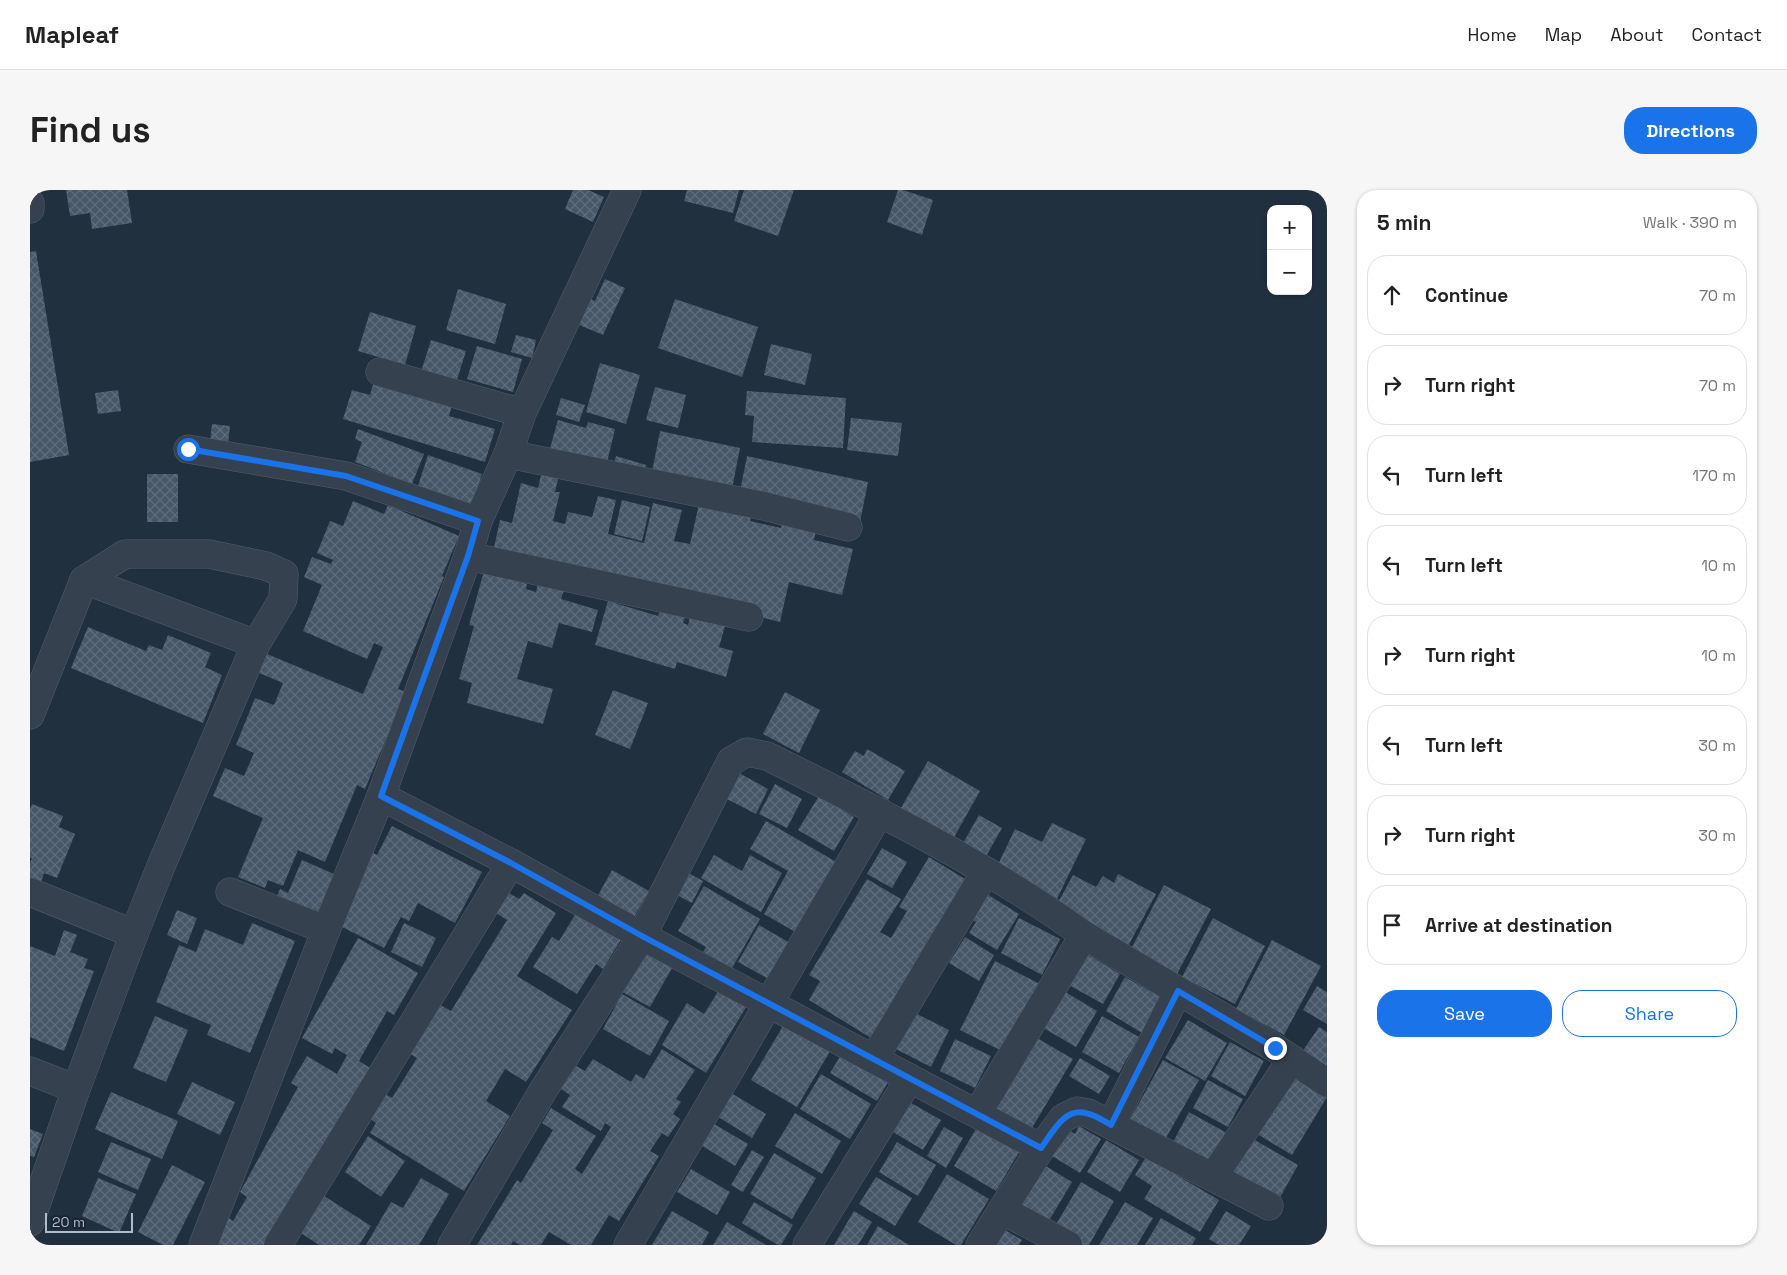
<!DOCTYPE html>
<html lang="en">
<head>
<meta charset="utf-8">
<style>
  body { margin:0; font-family:"Space Grotesk",sans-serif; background:#f6f6f6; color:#222 }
  .controls { position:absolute; right:15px; top:15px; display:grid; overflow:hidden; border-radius:10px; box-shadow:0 1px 4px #0004 }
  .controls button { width:45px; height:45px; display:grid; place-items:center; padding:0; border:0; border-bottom:1px solid #e0e0e0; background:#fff; color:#222; font:25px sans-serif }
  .scale { position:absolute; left:15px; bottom:12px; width:88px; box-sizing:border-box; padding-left:5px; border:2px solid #b1bcca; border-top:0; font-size:14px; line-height:18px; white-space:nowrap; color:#b1bcca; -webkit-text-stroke:4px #1a2633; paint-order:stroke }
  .stop { position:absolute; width:15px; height:15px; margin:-11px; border:4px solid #1a73e8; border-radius:50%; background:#fff }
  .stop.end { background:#1a73e8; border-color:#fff; box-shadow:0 1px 5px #0008 }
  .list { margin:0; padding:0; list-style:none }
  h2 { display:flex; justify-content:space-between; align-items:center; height:65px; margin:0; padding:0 20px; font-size:21px }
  h2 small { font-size:16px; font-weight:400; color:#767676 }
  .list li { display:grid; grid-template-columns:32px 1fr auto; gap:15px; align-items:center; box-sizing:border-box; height:80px; margin:0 10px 10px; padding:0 10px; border:1px solid #e0e0e0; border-radius:20px }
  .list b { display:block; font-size:19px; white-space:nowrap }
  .list em { font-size:16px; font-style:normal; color:#767676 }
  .actions { display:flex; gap:10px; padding:15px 20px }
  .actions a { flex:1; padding:11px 0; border:1px solid #1a73e8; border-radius:20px; text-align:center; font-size:18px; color:#1a73e8 }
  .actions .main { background:#1a73e8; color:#fff }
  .icon { flex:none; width:28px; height:28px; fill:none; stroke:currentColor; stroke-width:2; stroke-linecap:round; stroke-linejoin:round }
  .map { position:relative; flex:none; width:1297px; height:1055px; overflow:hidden; border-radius:20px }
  header { display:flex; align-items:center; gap:30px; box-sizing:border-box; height:70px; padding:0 25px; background:#fff; border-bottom:1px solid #e0e0e0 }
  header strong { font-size:24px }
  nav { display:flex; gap:28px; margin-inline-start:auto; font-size:18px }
  .intro { display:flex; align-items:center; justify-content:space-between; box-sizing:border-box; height:120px; padding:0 30px }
  h1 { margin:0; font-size:35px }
  .button { padding:12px 22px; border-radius:20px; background:#1a73e8; color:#fff; font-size:18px; font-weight:700 }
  main { display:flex; gap:30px; padding:0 30px }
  aside { flex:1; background:#fff; border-radius:20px; box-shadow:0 1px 4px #0004 }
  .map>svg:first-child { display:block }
</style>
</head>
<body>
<header>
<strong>Mapleaf</strong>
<nav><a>Home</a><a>Map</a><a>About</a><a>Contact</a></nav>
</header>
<div class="intro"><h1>Find us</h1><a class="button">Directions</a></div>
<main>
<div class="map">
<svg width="1297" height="1055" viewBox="0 0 1297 1055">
  <defs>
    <pattern id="building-cross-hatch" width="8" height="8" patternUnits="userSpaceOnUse" patternTransform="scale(1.25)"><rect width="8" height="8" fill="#475768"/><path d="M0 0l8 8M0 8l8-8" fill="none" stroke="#5f6d7c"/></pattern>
  </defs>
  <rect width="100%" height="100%" fill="#21303f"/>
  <g fill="url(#building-cross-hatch)">
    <path d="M 36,0 L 97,0 L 102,33 L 62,39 L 60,23 L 40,26 Z"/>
    <path d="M 543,0 L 558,0 L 574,7 L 563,32 L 535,19 Z"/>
    <path d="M 657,0 L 709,0 L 703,23 L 654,11 Z"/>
    <path d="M 714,0 L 764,0 L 748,46 L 704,31 Z"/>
    <path d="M 868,0 L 873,0 L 903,10 L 892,45 L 857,32 Z"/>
    <path d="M 6,61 L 39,265 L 0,272 L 0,62 Z"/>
    <path d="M 575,89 L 595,98 L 573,145 L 547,134 L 559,108 L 565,111 Z"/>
    <path d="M 428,99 L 476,114 L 465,154 L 416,140 Z"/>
    <path d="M 645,109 L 728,137 L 712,187 L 628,158 Z"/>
    <path d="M 340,122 L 386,136 L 375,175 L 328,161 Z"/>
    <path d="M 486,145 L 506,150 L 502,168 L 481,162 Z"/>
    <path d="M 401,150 L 436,161 L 426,193 L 391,182 Z"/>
    <path d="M 741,154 L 782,164 L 775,195 L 734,185 Z"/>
    <path d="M 447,156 L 492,169 L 483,202 L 437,189 Z"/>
    <path d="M 570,173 L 610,185 L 596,234 L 556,222 Z"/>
    <path d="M 345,188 L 423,212 L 419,226 L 465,239 L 455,272 L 313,229 L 322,200 L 340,205 Z"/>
    <path d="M 625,197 L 656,205 L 648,238 L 616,230 Z"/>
    <path d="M 88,200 L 91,221 L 68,224 L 65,203 Z"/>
    <path d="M 717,201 L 816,208 L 813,258 L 722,252 L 724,226 L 715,225 Z"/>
    <path d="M 531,208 L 555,215 L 549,232 L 526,225 Z"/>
    <path d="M 821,228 L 872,233 L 868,266 L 817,260 Z"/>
    <path d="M 528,230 L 556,238 L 558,232 L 585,239 L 575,281 L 549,266 L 520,258 Z"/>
    <path d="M 182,234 L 200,236 L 198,254 L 180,252 Z"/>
    <path d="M 328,239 L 394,264 L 382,294 L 325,272 L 332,252 L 325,249 Z"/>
    <path d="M 630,241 L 710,258 L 702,299 L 622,282 Z"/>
    <path d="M 398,265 L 452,284 L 439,324 L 385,305 Z"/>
    <path d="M 586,266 L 616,275 L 612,289 L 582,281 Z"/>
    <path d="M 717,266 L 838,292 L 830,332 L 709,306 Z"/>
    <path d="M 512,281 L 529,285 L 525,302 L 530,302 L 523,331 L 535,334 L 538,322 L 562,327 L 568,306 L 586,310 L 578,344 L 614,353 L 623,313 L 652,320 L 644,351 L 660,354 L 669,314 L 721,326 L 720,331 L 751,338 L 752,332 L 786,340 L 784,350 L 823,359 L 812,405 L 759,392 L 750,432 L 463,362 L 470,330 L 482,333 L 491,293 L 508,298 Z"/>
    <rect x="117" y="284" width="31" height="48"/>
    <path d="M 592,310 L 620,317 L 612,351 L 584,344 Z"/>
    <path d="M 323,311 L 354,324 L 358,315 L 429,346 L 412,386 L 414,387 L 368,499 L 376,502 L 335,599 L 327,595 L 295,672 L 268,660 L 253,696 L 238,690 L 235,698 L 208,687 L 233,628 L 183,606 L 195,578 L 214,586 L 224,563 L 206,555 L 225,508 L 244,515 L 253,493 L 229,483 L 237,464 L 333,504 L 353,457 L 344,453 L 337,469 L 273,441 L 292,395 L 274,387 L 282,367 L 301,374 L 303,370 L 287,363 L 300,331 L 313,336 Z"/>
    <path d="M 454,381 L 497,394 L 496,399 L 506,402 L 509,389 L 535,397 L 531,409 L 568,420 L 562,442 L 529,433 L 522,458 L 498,451 L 487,489 L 523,499 L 513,534 L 437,513 L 442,493 L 429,489 L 444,436 L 439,435 Z"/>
    <path d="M 578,411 L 628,426 L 631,417 L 656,425 L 653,433 L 658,435 L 661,423 L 696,433 L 689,457 L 703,461 L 696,487 L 647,472 L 645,479 L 565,455 Z"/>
    <path d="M 58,437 L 116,461 L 119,455 L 132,460 L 138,445 L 181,463 L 175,477 L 192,485 L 173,533 L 41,478 Z"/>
    <path d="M 583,500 L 618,513 L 600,559 L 565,545 Z"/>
    <path d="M 755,502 L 790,520 L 769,563 L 733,544 Z"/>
    <path d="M 837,559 L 875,581 L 858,610 L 812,582 L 825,561 L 834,566 Z"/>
    <path d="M 898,571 L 950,601 L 923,649 L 871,618 Z"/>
    <path d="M 709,583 L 738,599 L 726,624 L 697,609 Z"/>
    <path d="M 745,594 L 772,609 L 757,638 L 729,624 Z"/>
    <path d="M 789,606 L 824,627 L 804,661 L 768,640 Z"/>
    <path d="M 2,614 L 33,626 L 29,637 L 45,644 L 27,688 L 14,683 L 10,695 L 0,691 L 0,673 L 2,668 L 0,668 L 0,619 Z"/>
    <path d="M 949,625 L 972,638 L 955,668 L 932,655 Z"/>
    <path d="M 736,631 L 808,673 L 767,743 L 734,724 L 758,681 L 720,659 Z"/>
    <path d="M 1022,633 L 1056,649 L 1025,713 L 964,683 L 985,639 L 1012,652 Z"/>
    <path d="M 362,636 L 452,682 L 425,733 L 388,713 L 379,731 L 371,727 L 354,758 L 310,736 L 320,717 L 314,714 L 341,662 L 347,665 Z"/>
    <path d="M 852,658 L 877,672 L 862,698 L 837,684 Z"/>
    <path d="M 684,665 L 712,681 L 720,665 L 752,683 L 731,722 L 671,688 Z"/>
    <path d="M 899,667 L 935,689 L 889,765 L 895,769 L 846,851 L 779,810 L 790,791 L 779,785 L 837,689 L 871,709 L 850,742 L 861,748 L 877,721 L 869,717 Z"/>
    <path d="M 272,670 L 304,684 L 285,731 L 244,713 L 250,699 L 258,703 Z"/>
    <path d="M 582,680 L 619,701 L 603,729 L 566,709 Z"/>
    <path d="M 655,681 L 673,691 L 662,713 L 643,703 Z"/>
    <path d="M 1088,684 L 1126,704 L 1097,758 L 1025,718 L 1043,685 L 1066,697 L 1073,686 L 1084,693 Z"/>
    <path d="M 1134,695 L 1181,719 L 1145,788 L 1099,763 Z"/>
    <path d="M 674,696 L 730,729 L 702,778 L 673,762 L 676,757 L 648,741 Z"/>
    <path d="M 479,703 L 489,709 L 494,703 L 526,723 L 487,786 L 542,820 L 496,892 L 475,879 L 456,911 L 480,926 L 434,1001 L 340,943 L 346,933 L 337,927 L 347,899 L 362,908 L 387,868 L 375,861 L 405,812 L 421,821 L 477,730 L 466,723 Z"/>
    <path d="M 957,704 L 989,724 L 967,760 L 939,743 L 946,732 L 941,729 Z"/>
    <path d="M 147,720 L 167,728 L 157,754 L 137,745 Z"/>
    <path d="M 548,720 L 592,748 L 573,779 L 566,774 L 547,804 L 503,777 L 522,747 L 529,751 Z"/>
    <path d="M 989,728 L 1030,749 L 1012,785 L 971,763 Z"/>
    <path d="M 1183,728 L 1235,756 L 1205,814 L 1152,787 Z"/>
    <path d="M 222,733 L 265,751 L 220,863 L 177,845 L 181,835 L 126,812 L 149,755 L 166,762 L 175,739 L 213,755 Z"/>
    <path d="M 374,733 L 406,748 L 392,777 L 361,762 Z"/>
    <path d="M 729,735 L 765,756 L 744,792 L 708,772 Z"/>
    <path d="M 34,740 L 47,745 L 40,762 L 58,769 L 54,778 L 64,781 L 34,861 L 0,847 L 0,756 L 25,766 Z"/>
    <path d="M 935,747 L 964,765 L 949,791 L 919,773 Z"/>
    <path d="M 328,748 L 388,783 L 364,825 L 357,821 L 329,871 L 345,881 L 239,1055 L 190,1055 L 183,1051 L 197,1027 L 203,1031 L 217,1007 L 210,1002 L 268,897 L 261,893 L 277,866 L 307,884 L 317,865 L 305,858 L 302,864 L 272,848 Z"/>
    <path d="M 615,750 L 647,769 L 620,817 L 587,799 Z"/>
    <path d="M 1242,750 L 1291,776 L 1254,845 L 1206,819 Z"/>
    <path d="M 1057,764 L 1090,784 L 1073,814 L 1039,795 Z"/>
    <path d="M 965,771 L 1010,794 L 976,863 L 930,840 Z"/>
    <path d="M 1095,787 L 1132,808 L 1112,843 L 1076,821 Z"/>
    <path d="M 1287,796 L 1297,802 L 1297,834 L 1273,820 Z"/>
    <path d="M 691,797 L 718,814 L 676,883 L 632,855 L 657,813 L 674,824 Z"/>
    <path d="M 1032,800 L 1067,821 L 1046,857 L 1010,836 Z"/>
    <path d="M 592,804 L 639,831 L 620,866 L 573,839 Z"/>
    <path d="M 881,821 L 919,840 L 901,877 L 862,857 Z"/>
    <path d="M 125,826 L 158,840 L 136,892 L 103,878 Z"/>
    <path d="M 1072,826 L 1109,847 L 1089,883 L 1052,862 Z"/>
    <path d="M 1158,830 L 1197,853 L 1175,891 L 1135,868 Z"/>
    <path d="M 756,831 L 802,858 L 767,917 L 721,890 Z"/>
    <path d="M 1289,837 L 1297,842 L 1297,882 L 1270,865 Z"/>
    <path d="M 1005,847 L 1043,869 L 999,943 L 962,921 Z"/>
    <path d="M 925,849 L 961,866 L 945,898 L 910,881 Z"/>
    <path d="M 1200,852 L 1234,871 L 1215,906 L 1181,886 Z"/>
    <path d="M 632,859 L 665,880 L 646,909 L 651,912 L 643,924 L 650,929 L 638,947 L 632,943 L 620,961 L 629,966 L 589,1031 L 579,1025 L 561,1055 L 541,1055 L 519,1042 L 511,1055 L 490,1055 L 483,1051 L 481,1055 L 447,1055 L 487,990 L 491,993 L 523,940 L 512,933 L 521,918 L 566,946 L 545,979 L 552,984 L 581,937 L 575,933 L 571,941 L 532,917 L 540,905 L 531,899 L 546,876 L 555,881 L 563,869 L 601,892 L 606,884 L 614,889 Z"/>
    <path d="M 814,860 L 861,887 L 847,911 L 800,883 Z"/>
    <path d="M 1050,868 L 1080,886 L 1069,904 L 1039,886 Z"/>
    <path d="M 1133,870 L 1169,890 L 1133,953 L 1098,933 Z"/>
    <path d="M 791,884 L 841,914 L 820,949 L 770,919 Z"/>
    <path d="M 1259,884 L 1297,907 L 1262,965 L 1224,942 Z"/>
    <path d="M 1178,890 L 1213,909 L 1198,937 L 1163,918 Z"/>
    <path d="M 162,892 L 205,912 L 190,945 L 147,924 Z"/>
    <path d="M 696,900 L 736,924 L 722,948 L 682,923 Z"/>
    <path d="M 81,902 L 148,931 L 132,969 L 65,939 Z"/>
    <path d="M 881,913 L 911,930 L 893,960 L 863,942 Z"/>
    <path d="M 1159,922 L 1202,946 L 1184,980 L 1141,956 Z"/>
    <path d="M 765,923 L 811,951 L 792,984 L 745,956 Z"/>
    <path d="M 679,931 L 718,954 L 705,976 L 666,952 Z"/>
    <path d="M 949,934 L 991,959 L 966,1001 L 924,976 Z"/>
    <path d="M 1049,936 L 1071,949 L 1050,983 L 1017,963 L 1033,937 L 1045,944 Z"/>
    <path d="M 914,937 L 933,948 L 916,978 L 897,966 Z"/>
    <path d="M 0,939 L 13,944 L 4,967 L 0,966 Z"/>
    <path d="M 338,946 L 375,971 L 351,1007 L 315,982 Z"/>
    <path d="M 1218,946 L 1268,975 L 1248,1011 L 1197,982 Z"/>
    <path d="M 1076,950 L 1109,970 L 1090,1002 L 1057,982 Z"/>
    <path d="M 81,952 L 121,969 L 108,1000 L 68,982 Z"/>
    <path d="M 867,952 L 906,975 L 888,1006 L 849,982 Z"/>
    <path d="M 722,960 L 734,967 L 713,1002 L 701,995 Z"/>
    <path d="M 744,963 L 786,988 L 762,1029 L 720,1004 Z"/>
    <path d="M 1116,967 L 1189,1010 L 1170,1042 L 1114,1009 L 1122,996 L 1105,985 Z"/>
    <path d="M 1009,972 L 1042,992 L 1017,1034 L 984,1015 Z"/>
    <path d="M 142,975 L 175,992 L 143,1055 L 133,1055 L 108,1042 Z"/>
    <path d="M 661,979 L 700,1002 L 687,1025 L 647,1002 Z"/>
    <path d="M 917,984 L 959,1009 L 931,1055 L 926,1055 L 888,1032 Z"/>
    <path d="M 846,987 L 882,1008 L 865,1036 L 829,1014 Z"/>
    <path d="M 68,988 L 106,1004 L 89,1043 L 52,1026 Z"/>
    <path d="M 391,988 L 419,1004 L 389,1055 L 336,1055 L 361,1012 L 373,1018 Z"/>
    <path d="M 1051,992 L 1084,1011 L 1059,1055 L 1053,1055 L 1024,1038 Z"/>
    <path d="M 291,1004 L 341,1036 L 329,1055 L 289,1055 L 268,1041 Z"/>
    <path d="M 724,1012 L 763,1035 L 751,1055 L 748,1055 L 712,1033 Z"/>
    <path d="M 1095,1012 L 1123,1028 L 1107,1055 L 1069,1055 Z"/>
    <path d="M 642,1021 L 679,1042 L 672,1055 L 622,1055 Z"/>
    <path d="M 824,1021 L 842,1032 L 828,1055 L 804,1055 Z"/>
    <path d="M 1196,1021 L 1221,1036 L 1209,1055 L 1189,1055 L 1179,1049 Z"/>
    <path d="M 1131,1028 L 1166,1048 L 1162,1055 L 1115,1055 Z"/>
    <path d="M 697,1032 L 736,1055 L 683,1055 Z"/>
    <path d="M 848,1036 L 879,1055 L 837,1055 Z"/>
    <path d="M 970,1037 L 992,1050 L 989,1055 L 959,1055 Z"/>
  </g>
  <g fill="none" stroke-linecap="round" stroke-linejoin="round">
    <defs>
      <g id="street">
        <path d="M 0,13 L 0,19"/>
        <path d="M 350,182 L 492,223"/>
        <path d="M 158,259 L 316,286 L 448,331"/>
        <path d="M 478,264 L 734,316 L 818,337"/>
        <path d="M 438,366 L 719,427"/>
        <path d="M 0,525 L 54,390 L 226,454"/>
        <path d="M 351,606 L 481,673 L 612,746 L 1011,958"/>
        <path d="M 0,702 L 104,744"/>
        <path d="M 200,702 L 296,740"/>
        <path d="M 844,869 L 956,681"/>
        <path d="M 0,881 L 46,899"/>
        <path d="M 947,924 L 1054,745"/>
        <path d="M 1081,935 L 1148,801"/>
        <path d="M 1183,987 L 1262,869"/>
        <path d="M 972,1020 L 1038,1055"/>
        <path d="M 0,1032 L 46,899 L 104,744 L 131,676 L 226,454 L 253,409 L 254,384 L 236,376 L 179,364 L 95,364 L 54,390"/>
        <path d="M 173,1055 L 296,740 L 351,606 L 438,366 L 448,331 L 478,264 L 492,223 L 597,0"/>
        <path d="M 248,1055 L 481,673"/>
        <path d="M 422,1055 L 514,899 L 612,746 L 701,571 L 717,562 L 737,566 C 846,620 956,674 1054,745 L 1245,858 L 1297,893"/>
        <path d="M 598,1055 L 850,622"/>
        <path d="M 777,1055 L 880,888"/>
        <path d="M 950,1055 L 1011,958 L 1033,928 L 1047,921 L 1058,923 L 1239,1016"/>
      </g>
    </defs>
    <use href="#street" stroke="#535f6c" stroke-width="29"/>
    <use href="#street" stroke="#35414e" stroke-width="28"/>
  </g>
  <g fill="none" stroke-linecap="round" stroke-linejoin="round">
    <path stroke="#1a73e8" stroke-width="6" d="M 158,259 L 316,286 L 448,331 L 438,366 L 351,606 L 481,673 L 612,746 L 1011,958 C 1023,942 1035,915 1059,924 C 1067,926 1074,931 1081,935 L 1148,801 L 1245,858"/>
  </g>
</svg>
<div class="controls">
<button>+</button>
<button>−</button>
</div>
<div class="scale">20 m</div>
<div class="stop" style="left:158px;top:259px"></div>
<div class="stop end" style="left:1245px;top:858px"></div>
</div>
<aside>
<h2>5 min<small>Walk · 390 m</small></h2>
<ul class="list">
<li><svg class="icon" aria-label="ahead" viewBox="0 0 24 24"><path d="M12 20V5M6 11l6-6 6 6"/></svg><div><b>Continue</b></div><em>70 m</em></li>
<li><svg class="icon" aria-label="right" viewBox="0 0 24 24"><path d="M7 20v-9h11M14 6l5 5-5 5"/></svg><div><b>Turn right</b></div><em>70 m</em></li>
<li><svg class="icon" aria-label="left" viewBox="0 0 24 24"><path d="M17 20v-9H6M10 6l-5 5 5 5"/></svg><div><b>Turn left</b></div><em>170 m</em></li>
<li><svg class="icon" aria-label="left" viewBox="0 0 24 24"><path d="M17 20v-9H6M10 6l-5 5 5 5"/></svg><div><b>Turn left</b></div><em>10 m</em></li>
<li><svg class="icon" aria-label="right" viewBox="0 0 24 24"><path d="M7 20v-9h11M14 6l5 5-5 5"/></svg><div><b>Turn right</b></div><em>10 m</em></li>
<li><svg class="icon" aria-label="left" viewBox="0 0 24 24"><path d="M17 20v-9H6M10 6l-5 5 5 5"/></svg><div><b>Turn left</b></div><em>30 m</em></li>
<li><svg class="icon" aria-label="right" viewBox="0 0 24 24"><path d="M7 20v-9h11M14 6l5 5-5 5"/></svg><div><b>Turn right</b></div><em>30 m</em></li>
<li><svg class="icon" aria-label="arrive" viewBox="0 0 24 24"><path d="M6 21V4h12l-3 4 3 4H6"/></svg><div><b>Arrive at destination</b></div></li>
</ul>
<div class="actions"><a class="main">Save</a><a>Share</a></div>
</aside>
</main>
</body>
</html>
